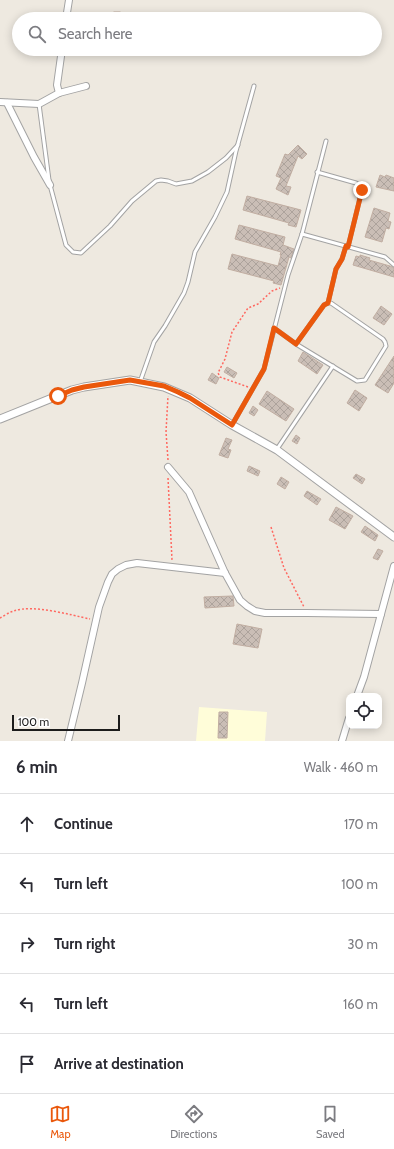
<!DOCTYPE html>
<html lang="en">
<head>
<meta charset="utf-8">
<style>
  body { margin:0; font-family:Cabin,sans-serif; background:#f2f2f3; color:#2b2b33 }
  .controls { position:absolute; right:12px; bottom:12px; display:grid; overflow:hidden; border-radius:8px; box-shadow:0 2px 10px #0003 }
  .controls button { width:36px; height:36px; display:grid; place-items:center; padding:0; border:0; border-bottom:1px solid #e1e1e2; background:#fff; color:#2b2b33; font:20px sans-serif }
  .scale { position:absolute; left:12px; bottom:10px; width:108px; box-sizing:border-box; padding-left:4px; border:2px solid #1c1c1c; border-top:0; font-size:11px; line-height:14px; white-space:nowrap; color:#1c1c1c; -webkit-text-stroke:3px #fff; paint-order:stroke }
  .stop { position:absolute; width:12px; height:12px; margin:-9px; border:3px solid #ea580c; border-radius:50%; background:#fff }
  .stop.end { background:#ea580c; border-color:#fff; box-shadow:0 1px 4px #0008 }
  .list { margin:0; padding:0; list-style:none }
  h2 { display:flex; justify-content:space-between; align-items:center; height:52px; margin:0; padding:0 16px; font-size:17px }
  h2 small { font-size:13px; font-weight:400; color:#7c7c81 }
  .list li { display:grid; grid-template-columns:26px 1fr auto; gap:12px; align-items:center; box-sizing:border-box; height:60px; padding:0 16px; border-top:1px solid #e1e1e2 }
  .list b { display:block; font-size:15px; white-space:nowrap }
  .list em { font-size:13px; font-style:normal; color:#7c7c81 }
  .icon { flex:none; width:22px; height:22px; fill:none; stroke:currentColor; stroke-width:2; stroke-linecap:round; stroke-linejoin:round }
  .map { position:relative; flex:none; width:394px; height:741px; overflow:hidden }
  .search { position:absolute; background:#fff; box-shadow:0 2px 10px #0003; left:12px; right:12px; top:12px; height:44px; display:flex; align-items:center; gap:10px; box-sizing:border-box; padding:0 14px; border-radius:22px; color:#7c7c81; font-size:15px }
  .sheet { height:352px; background:#fff }
  nav { display:flex; justify-content:space-around; align-items:center; box-sizing:border-box; height:56px; border-top:1px solid #e1e1e2; background:#fff; font-size:11px; color:#7c7c81 }
  nav a { display:grid; justify-items:center; gap:2px }
  nav .on { color:#ea580c }
  .map>svg:first-child { display:block }
</style>
</head>
<body>
<div class="map">
<svg width="394" height="741" viewBox="0 0 394 741">
  <defs>
    <pattern id="building-cross-hatch" width="8" height="8" patternUnits="userSpaceOnUse"><rect width="8" height="8" fill="#cabeb6"/><path d="M0 0l8 8M0 8l8-8" fill="none" stroke="#ada39c"/></pattern>
  </defs>
  <rect width="100%" height="100%" fill="#eee9e0"/>
  <path fill="#fffdd9" d="M 199,707 L 267,712 L 265,741 L 196,741 Z"/>
  <g fill="url(#building-cross-hatch)" stroke="#c1aea2">
    <rect x="114" y="12" width="6" height="7"/>
    <path d="M 298,145 L 307,154 L 302,159 L 298,156 L 286,186 L 291,187 L 288,195 L 276,189 L 281,178 L 276,176 L 285,154 L 288,155 Z"/>
    <path d="M 380,175 L 385,177 L 386,175 L 394,178 L 394,191 L 376,187 Z"/>
    <path d="M 247,196 L 301,210 L 296,227 L 288,225 L 289,223 L 243,210 Z"/>
    <path d="M 374,208 L 390,213 L 388,221 L 391,222 L 389,229 L 386,228 L 382,242 L 365,237 Z"/>
    <path d="M 239,225 L 285,237 L 283,245 L 294,249 L 291,258 L 289,257 L 281,285 L 273,283 L 274,281 L 228,269 L 232,254 L 278,266 L 281,255 L 280,255 L 281,252 L 235,239 Z"/>
    <path d="M 360,255 L 370,258 L 369,260 L 390,266 L 394,268 L 394,277 L 353,265 L 356,256 L 360,257 Z"/>
    <path d="M 381,306 L 392,314 L 384,325 L 373,318 Z"/>
    <path d="M 303,352 L 323,365 L 317,374 L 298,361 Z"/>
    <path d="M 394,356 L 394,383 L 388,393 L 375,385 Z"/>
    <path d="M 227,367 L 237,373 L 234,378 L 224,372 Z"/>
    <path d="M 212,373 L 219,378 L 216,384 L 208,380 Z"/>
    <path d="M 355,390 L 367,398 L 359,411 L 347,403 Z"/>
    <path d="M 267,391 L 294,409 L 286,421 L 259,404 Z"/>
    <path d="M 253,406 L 258,410 L 254,416 L 249,413 Z"/>
    <path d="M 296,435 L 300,438 L 297,444 L 292,441 Z"/>
    <path d="M 226,438 L 232,440 L 228,449 L 231,450 L 228,458 L 219,455 Z"/>
    <path d="M 249,466 L 260,471 L 258,476 L 247,471 Z"/>
    <path d="M 356,474 L 365,479 L 362,484 L 353,478 Z"/>
    <path d="M 281,477 L 289,482 L 285,489 L 277,484 Z"/>
    <path d="M 307,491 L 321,499 L 317,505 L 304,496 Z"/>
    <path d="M 336,507 L 353,516 L 345,529 L 329,520 Z"/>
    <path d="M 365,526 L 378,535 L 375,541 L 361,532 Z"/>
    <path d="M 378,549 L 383,551 L 378,560 L 373,558 Z"/>
    <path d="M 233,596 L 234,606 L 205,608 L 204,597 Z"/>
    <path d="M 237,624 L 262,629 L 258,648 L 233,644 Z"/>
    <path d="M 219,712 L 228,712 L 227,738 L 218,738 Z"/>
  </g>
  <g fill="none" stroke-linecap="round" stroke-linejoin="round">
    <defs>
      <g id="service">
        <path d="M 39,104 L 49,180"/>
        <path d="M 317,172 L 356,183 L 361,186 L 362,190 L 348,247"/>
        <path d="M 50,185 L 66,245 L 73,252 L 81,253 L 110,226 L 132,201 L 156,181 L 161,180 L 168,181 L 176,184 L 192,181 L 208,172 L 226,158 L 238,145"/>
        <path d="M 302,234 L 385,257 L 394,265"/>
        <path d="M 328,303 L 336,269 L 342,259 L 346,246"/>
        <path d="M 274,328 L 296,344 L 357,381 L 365,380 L 386,346 L 385,342 L 383,339 L 331,303 L 328,303 L 324,305 L 296,344"/>
        <path d="M 140,382 L 154,342 L 165,326 L 184,293 L 188,282 L 195,252 L 215,217 L 227,192 L 236,151 L 254,86"/>
        <path d="M 232,425 L 264,369 L 288,275 L 302,234 L 326,141"/>
        <path d="M 277,449 L 333,366"/>
      </g>
      <g id="minor">
        <path d="M 66,19 L 69,0"/>
        <path d="M 59,93 L 57,85 L 62,49"/>
        <path d="M 0,102 L 39,104 L 59,93 L 86,86"/>
        <path d="M 7,103 L 34,157 L 50,185"/>
        <path d="M 168,467 L 189,492 L 225,573 L 240,600 L 247,606 L 255,611 L 265,613 L 307,613 L 381,614"/>
        <path d="M 357,696 L 364,677 L 394,566"/>
        <path d="M 68,741 L 82,683 L 99,607 L 108,582 L 112,574 L 118,569 L 126,565 L 137,563 L 225,573"/>
        <path d="M 342,741 L 349,718"/>
      </g>
      <path id="tertiary" d="M 0,419 L 72,390 L 84,387 L 130,380 L 164,387 L 190,398 L 232,425 L 277,450 L 394,537"/>
    </defs>
    <use href="#service" stroke="#a3a3a3" stroke-width="5"/>
    <use href="#minor" stroke="#a3a3a3" stroke-width="8"/>
    <use href="#tertiary" stroke="#a3a3a3" stroke-width="9"/>
    <g stroke="#ff6961" stroke-width="1.5" stroke-dasharray="2 2" stroke-linecap="butt">
      <path d="M 248,387 L 220,377 L 218,373 L 225,359 L 232,332 L 248,308 L 258,304 L 272,291 L 280,288"/>
      <path d="M 168,460 L 166,432 L 168,396"/>
      <path d="M 168,478 L 172,560"/>
      <path d="M 271,527 L 284,568 L 304,607"/>
      <path d="M 0,618 C 4,616 9,612 14,611 C 32,604 71,615 90,619"/>
    </g>
    <use href="#service" stroke="#fff" stroke-width="3"/>
    <use href="#minor" stroke="#fff" stroke-width="6"/>
    <use href="#tertiary" stroke="#fff" stroke-width="7"/>
  </g>
  <g fill="none" stroke-linecap="round" stroke-linejoin="round">
    <path stroke="#ea580c" stroke-width="5" d="M 58,396 L 72,390 L 84,387 L 130,380 L 164,386 L 178,392 L 190,398 L 232,425 L 264,369 L 274,328 L 296,344 L 324,305 L 328,303 L 336,269 L 342,259 L 346,246 L 348,247 L 362,190"/>
  </g>
</svg>
<div class="controls">
<button><svg class="icon" aria-label="locate" viewBox="0 0 24 24"><circle cx="12" cy="12" r="6"/><path d="M12 2v4M12 18v4M2 12h4M18 12h4"/></svg></button>
</div>
<div class="scale">100 m</div>
<div class="stop" style="left:58px;top:396px"></div>
<div class="stop end" style="left:362px;top:190px"></div>
<div class="search"><svg class="icon" aria-label="search" viewBox="0 0 24 24"><circle cx="10" cy="10" r="6"/><path d="M15 15l6 6"/></svg>Search here</div>
</div>
<section class="sheet">
<h2>6 min<small>Walk · 460 m</small></h2>
<ul class="list">
<li><svg class="icon" aria-label="ahead" viewBox="0 0 24 24"><path d="M12 20V5M6 11l6-6 6 6"/></svg><div><b>Continue</b></div><em>170 m</em></li>
<li><svg class="icon" aria-label="left" viewBox="0 0 24 24"><path d="M17 20v-9H6M10 6l-5 5 5 5"/></svg><div><b>Turn left</b></div><em>100 m</em></li>
<li><svg class="icon" aria-label="right" viewBox="0 0 24 24"><path d="M7 20v-9h11M14 6l5 5-5 5"/></svg><div><b>Turn right</b></div><em>30 m</em></li>
<li><svg class="icon" aria-label="left" viewBox="0 0 24 24"><path d="M17 20v-9H6M10 6l-5 5 5 5"/></svg><div><b>Turn left</b></div><em>160 m</em></li>
<li><svg class="icon" aria-label="arrive" viewBox="0 0 24 24"><path d="M6 21V4h12l-3 4 3 4H6"/></svg><div><b>Arrive at destination</b></div></li>
</ul>
</section>
<nav>
<a class="on"><svg class="icon" aria-label="map" viewBox="0 0 24 24"><path d="M3 6l6-2 6 2 6-2v14l-6 2-6-2-6 2zM9 4v14M15 6v14"/></svg>Map</a>
<a><svg class="icon" aria-label="directions" viewBox="0 0 24 24"><path d="M12 3l9 9-9 9-9-9zM9 14v-3h6M13 9l2 2-2 2"/></svg>Directions</a>
<a><svg class="icon" aria-label="saved" viewBox="0 0 24 24"><path d="M7 4h10v16l-5-4-5 4z"/></svg>Saved</a>
</nav>
</body>
</html>
